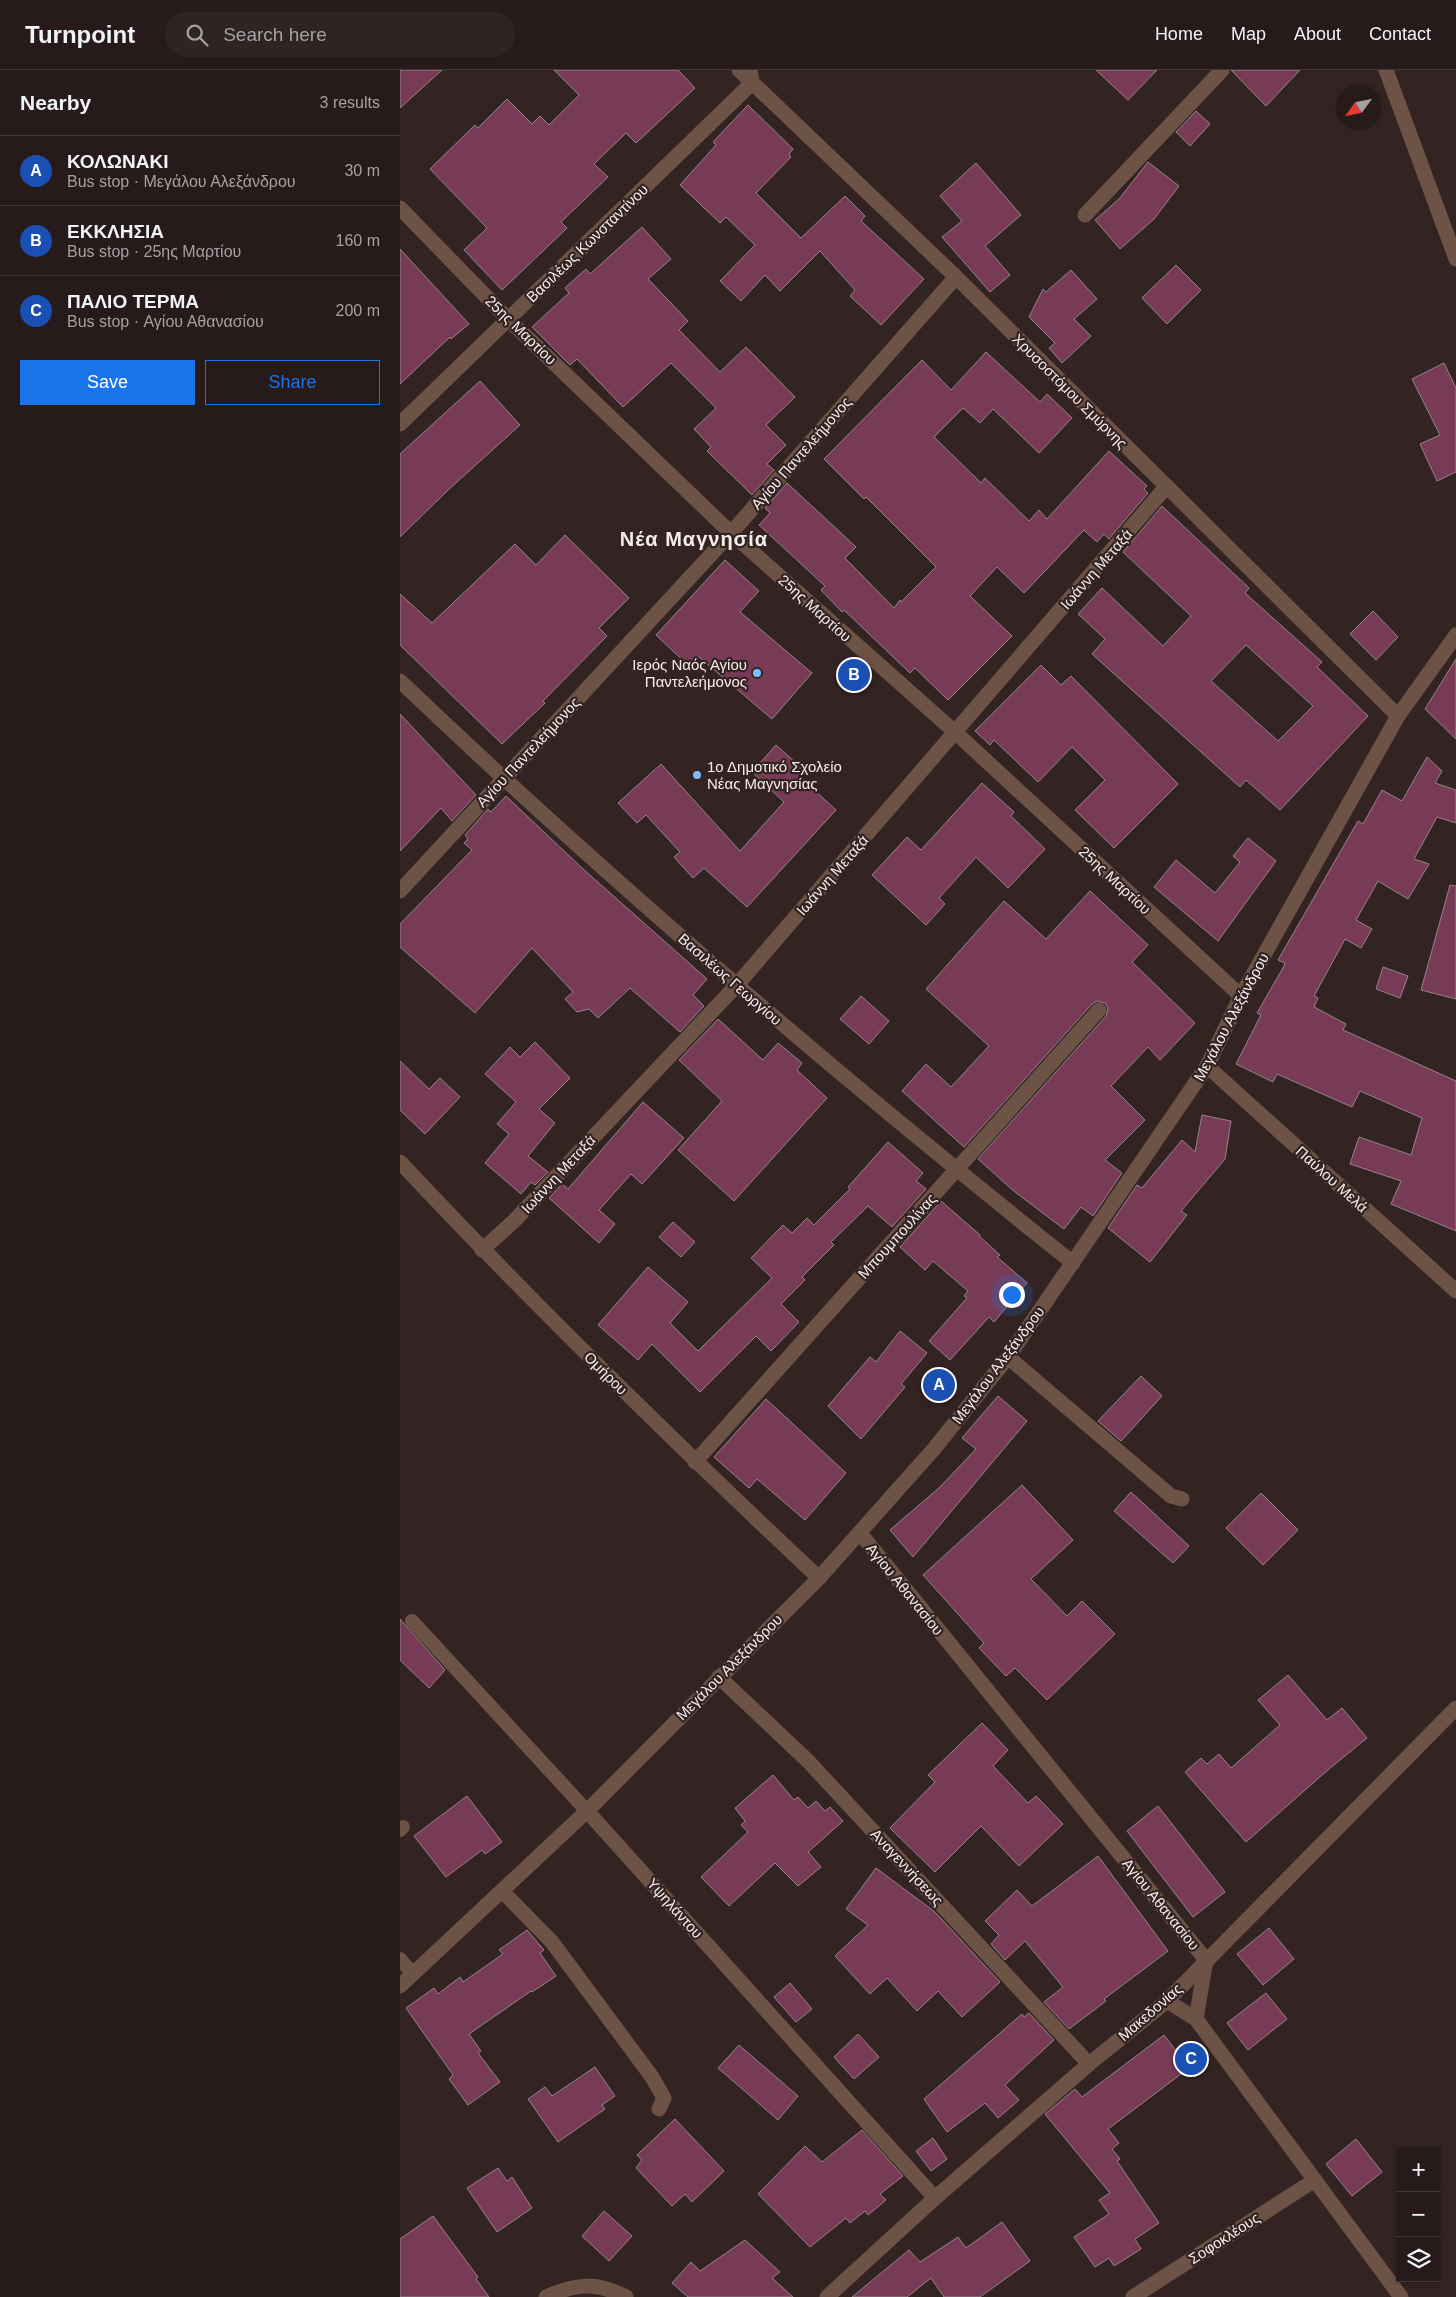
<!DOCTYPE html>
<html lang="en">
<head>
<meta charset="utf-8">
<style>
  body { margin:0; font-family:Arial,sans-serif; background:#2e2423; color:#f1f3f6 }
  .controls { position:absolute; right:15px; bottom:15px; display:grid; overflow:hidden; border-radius:0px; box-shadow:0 1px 4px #0004 }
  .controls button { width:45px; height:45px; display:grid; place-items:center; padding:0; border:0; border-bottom:1px solid #423939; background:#261b1a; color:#f1f3f6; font:25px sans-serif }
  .compass { position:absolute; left:936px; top:15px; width:45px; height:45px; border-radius:50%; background:#261b1a; box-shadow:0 1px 4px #0004; rotate:237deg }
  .you { position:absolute; left:611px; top:1224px; width:18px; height:18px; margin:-12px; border:4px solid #fff; border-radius:50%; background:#1a73e8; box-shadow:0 0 0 8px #1a73e833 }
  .badge { display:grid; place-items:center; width:32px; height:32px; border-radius:50%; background:#1a73e8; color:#fff; font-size:16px; font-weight:700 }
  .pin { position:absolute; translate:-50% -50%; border:2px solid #fff; box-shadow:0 1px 5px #0006 }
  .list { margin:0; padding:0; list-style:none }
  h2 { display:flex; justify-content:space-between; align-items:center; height:65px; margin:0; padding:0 20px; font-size:21px }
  h2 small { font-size:16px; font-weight:400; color:#a4a1a2 }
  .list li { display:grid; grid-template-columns:32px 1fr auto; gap:15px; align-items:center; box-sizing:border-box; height:70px; padding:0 20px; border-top:1px solid #423939 }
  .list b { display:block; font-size:19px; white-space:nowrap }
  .list p { margin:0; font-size:16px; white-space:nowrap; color:#a4a1a2 }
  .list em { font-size:16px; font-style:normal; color:#a4a1a2 }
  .actions { display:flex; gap:10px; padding:15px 20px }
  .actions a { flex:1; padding:11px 0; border:1px solid #1a73e8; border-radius:0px; text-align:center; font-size:18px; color:#1a73e8 }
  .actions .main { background:#1a73e8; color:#fff }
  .icon { flex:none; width:28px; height:28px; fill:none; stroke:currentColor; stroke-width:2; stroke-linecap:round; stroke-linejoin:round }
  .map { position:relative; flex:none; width:1056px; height:2227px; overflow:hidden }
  header { display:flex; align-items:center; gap:30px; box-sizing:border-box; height:70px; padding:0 25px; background:#261b1a; border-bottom:1px solid #423939 }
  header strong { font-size:24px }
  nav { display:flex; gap:28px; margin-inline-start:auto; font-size:18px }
  .search { width:350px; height:45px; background:#2e2423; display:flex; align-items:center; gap:12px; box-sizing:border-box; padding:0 18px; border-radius:28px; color:#a4a1a2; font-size:19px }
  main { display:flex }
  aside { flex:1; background:#261b1a }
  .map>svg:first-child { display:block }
</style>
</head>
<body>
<header>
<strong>Turnpoint</strong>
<div class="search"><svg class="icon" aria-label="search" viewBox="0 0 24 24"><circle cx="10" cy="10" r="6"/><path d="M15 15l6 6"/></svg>Search here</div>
<nav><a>Home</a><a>Map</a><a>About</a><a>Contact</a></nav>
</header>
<main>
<aside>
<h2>Nearby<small>3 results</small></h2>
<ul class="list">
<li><span class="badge" style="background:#1a4fb4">A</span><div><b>ΚΟΛΩΝΑΚΙ</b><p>Bus stop · Μεγάλου Αλεξάνδρου</p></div><em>30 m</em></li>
<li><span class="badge" style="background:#1a4fb4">B</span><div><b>ΕΚΚΛΗΣΙΑ</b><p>Bus stop · 25ης Μαρτίου</p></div><em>160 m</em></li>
<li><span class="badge" style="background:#1a4fb4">C</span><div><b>ΠΑΛΙΟ ΤΕΡΜΑ</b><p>Bus stop · Αγίου Αθανασίου</p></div><em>200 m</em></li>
</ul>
<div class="actions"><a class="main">Save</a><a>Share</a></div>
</aside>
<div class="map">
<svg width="1056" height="2227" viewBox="0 0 1056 2227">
  <rect width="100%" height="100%" fill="#332423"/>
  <g fill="#773b56" stroke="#95838a" fill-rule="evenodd">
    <path d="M 0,0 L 42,0 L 0,38 Z"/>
    <path d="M 154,0 L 278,0 L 295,18 L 236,73 L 226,63 L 194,94 L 208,107 L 161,152 L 167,158 L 102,220 L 64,180 L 87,158 L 30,99 L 75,55 L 78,58 L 107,29 L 132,54 L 140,46 L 149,55 L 179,25 Z"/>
    <path d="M 696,0 L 757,0 L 728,30 Z"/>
    <path d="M 831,0 L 900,0 L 866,36 Z"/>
    <path d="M 348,35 L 393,79 L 389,84 L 391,87 L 356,123 L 401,168 L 445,126 L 465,146 L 461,151 L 524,209 L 481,255 L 450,226 L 455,220 L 420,181 L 380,221 L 365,205 L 341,231 L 320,211 L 355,175 L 326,147 L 320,153 L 280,115 L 316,75 L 313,72 Z"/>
    <path d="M 796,41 L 810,54 L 790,76 L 776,62 Z"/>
    <path d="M 748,92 L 779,116 L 754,149 L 720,179 L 695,150 L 719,129 Z"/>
    <path d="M 576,93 L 621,145 L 585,176 L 610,205 L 590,222 L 542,167 L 562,151 L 540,126 Z"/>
    <path d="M 242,157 L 271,189 L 248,209 L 288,251 L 279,260 L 320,302 L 346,277 L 395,327 L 366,355 L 386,375 L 367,394 L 374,400 L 352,425 L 307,381 L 311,377 L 294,359 L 316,338 L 271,293 L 223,337 L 177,289 L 170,295 L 132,257 L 169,223 L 165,218 L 186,199 L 190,204 Z"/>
    <path d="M 0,179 L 69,254 L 51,269 L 50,267 L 0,314 Z"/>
    <path d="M 776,195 L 801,220 L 767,254 L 742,228 Z"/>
    <path d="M 671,200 L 697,229 L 674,249 L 691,266 L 662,293 L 649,278 L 655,273 L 629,247 L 643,219 L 646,222 Z"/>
    <path d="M 586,282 L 640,332 L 647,324 L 672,348 L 639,383 L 593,339 L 580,353 L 563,338 L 534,367 L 581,413 L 585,408 L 629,451 L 639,440 L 647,449 L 709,381 L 747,416 L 744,419 L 748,423 L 709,469 L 704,464 L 697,472 L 684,460 L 624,523 L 597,497 L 570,526 L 612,566 L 548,630 L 515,598 L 510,603 L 444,540 L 442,542 L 421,520 L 425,516 L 359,455 L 370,443 L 365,438 L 387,413 L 456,477 L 445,488 L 494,538 L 500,530 L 501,532 L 536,497 L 466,427 L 464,429 L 424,389 L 522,290 L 551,320 Z"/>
    <path d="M 1044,293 L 1056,318 L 1056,402 L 1037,411 L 1020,374 L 1040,365 L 1012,309 Z"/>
    <path d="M 80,311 L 120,355 L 47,421 L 0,467 L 0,384 Z"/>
    <path d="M 762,436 L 849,518 L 845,523 L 922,592 L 917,597 L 968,646 L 880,740 L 846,710 L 840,717 L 692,584 L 705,569 L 678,544 L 702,518 L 763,576 L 791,546 L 723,482 ZM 846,575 L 913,636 L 878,671 L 811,611 Z"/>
    <path d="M 165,465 L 229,528 L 199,558 L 207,566 L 143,631 L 145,633 L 102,674 L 0,575 L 0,524 L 32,553 L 115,474 L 136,495 Z"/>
    <path d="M 325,490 L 359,521 L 340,542 L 412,603 L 372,649 L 299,587 L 290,597 L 256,565 Z"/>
    <path d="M 973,541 L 998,567 L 976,590 L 950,564 Z"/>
    <path d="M 1056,589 L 1056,669 L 1025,639 Z"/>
    <path d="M 641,595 L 661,615 L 671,606 L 778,714 L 714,778 L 675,740 L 705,710 L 672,677 L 638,712 L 594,670 L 590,675 L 575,661 Z"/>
    <path d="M 0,644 L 76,725 L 52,751 L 41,738 L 0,781 Z"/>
    <path d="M 376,675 L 406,702 L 401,708 L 436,740 L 347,837 L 304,798 L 293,808 L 274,787 L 280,782 L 246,745 L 237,753 L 218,733 L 261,694 L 340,781 L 384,732 L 352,702 Z"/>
    <path d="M 1027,687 L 1042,701 L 1035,713 L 1056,720 L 1056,753 L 1037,747 L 1014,789 L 1029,794 L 1008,829 L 978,811 L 956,850 L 972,859 L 961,878 L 945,869 L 914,926 L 918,928 L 914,937 L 946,954 L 943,960 L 1056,1011 L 1056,1161 L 991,1134 L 1001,1111 L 950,1094 L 959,1067 L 1011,1085 L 1022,1048 L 960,1021 L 952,1037 L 877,1004 L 873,1012 L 836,994 L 861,945 L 857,943 L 884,896 L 885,893 L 878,890 L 958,751 L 963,754 L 982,720 L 1002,731 Z"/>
    <path d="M 582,713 L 614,742 L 611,746 L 645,779 L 608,818 L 576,787 L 539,828 L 545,834 L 526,855 L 472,805 L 507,767 L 521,780 Z"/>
    <path d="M 106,726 L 183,799 L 307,909 L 293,925 L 304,936 L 280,962 L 230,918 L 198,948 L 189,939 L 177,942 L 165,929 L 173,922 L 132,878 L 75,943 L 0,877 L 0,854 L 72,780 L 64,773 L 68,769 L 65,765 L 88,739 L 91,742 Z"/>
    <path d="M 848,768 L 876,791 L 818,871 L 754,817 L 776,790 L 815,823 L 840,792 L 833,786 Z"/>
    <path d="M 1050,815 L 1056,816 L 1056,929 L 1021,920 Z"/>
    <path d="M 690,821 L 748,875 L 732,892 L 795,953 L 760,990 L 748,977 L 711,1016 L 745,1050 L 705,1090 L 722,1103 L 693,1146 L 681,1137 L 664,1159 L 615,1122 L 578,1089 L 706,946 L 708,938 L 705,933 L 697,931 L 692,934 L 564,1077 L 502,1021 L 526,994 L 551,1017 L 589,976 L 526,919 L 604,831 L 646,869 Z"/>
    <path d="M 983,897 L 1008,906 L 1000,928 L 976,919 Z"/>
    <path d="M 461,926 L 489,951 L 469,974 L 440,949 Z"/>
    <path d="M 318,949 L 363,990 L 378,973 L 402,993 L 397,1000 L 427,1028 L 334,1131 L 278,1080 L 322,1031 L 279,990 Z"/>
    <path d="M 135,972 L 170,1008 L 139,1039 L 155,1053 L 128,1086 L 148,1102 L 135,1115 L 131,1112 L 121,1124 L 85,1093 L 109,1064 L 97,1054 L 116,1032 L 85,1004 L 110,977 L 120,987 Z"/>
    <path d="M 0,991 L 29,1019 L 40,1008 L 60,1027 L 25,1064 L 0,1040 Z"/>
    <path d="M 243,1032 L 284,1068 L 242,1114 L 231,1104 L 199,1140 L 215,1154 L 199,1173 L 149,1128 L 162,1114 L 168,1119 Z"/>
    <path d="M 802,1045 L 831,1051 L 825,1089 L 781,1141 L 787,1145 L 750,1192 L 708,1158 L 737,1115 L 742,1118 L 782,1070 L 795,1082 Z"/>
    <path d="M 488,1072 L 523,1103 L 516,1111 L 526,1119 L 492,1157 L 468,1136 L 431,1172 L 434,1175 L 402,1207 L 405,1210 L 381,1234 L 399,1252 L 371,1281 L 356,1266 L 300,1322 L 252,1274 L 238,1290 L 198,1255 L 248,1197 L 288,1232 L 270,1253 L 298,1281 L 372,1208 L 351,1188 L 383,1155 L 392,1163 L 407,1148 L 414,1155 L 450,1119 L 448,1117 Z"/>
    <path d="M 541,1131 L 580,1165 L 579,1166 L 600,1185 L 597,1187 L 627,1213 L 594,1252 L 589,1247 L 550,1290 L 529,1271 L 567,1228 L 564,1226 L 568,1221 L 533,1191 L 525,1200 L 500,1177 Z"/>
    <path d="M 273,1152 L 295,1172 L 281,1187 L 259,1167 Z"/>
    <path d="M 500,1261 L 527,1283 L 501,1314 L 505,1317 L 461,1369 L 428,1336 L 470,1287 L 476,1292 Z"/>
    <path d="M 741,1306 L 762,1326 L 721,1371 L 698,1351 Z"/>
    <path d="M 598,1326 L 627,1351 L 513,1487 L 490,1460 L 540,1417 L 576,1379 L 562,1368 Z"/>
    <path d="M 366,1329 L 446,1403 L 405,1450 L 357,1409 L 349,1418 L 314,1387 Z"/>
    <path d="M 622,1415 L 673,1470 L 631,1509 L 667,1546 L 682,1531 L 715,1564 L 647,1630 L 615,1598 L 606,1606 L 579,1578 L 584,1573 L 523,1505 Z"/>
    <path d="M 731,1422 L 789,1476 L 773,1493 L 714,1441 Z"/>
    <path d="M 861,1423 L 898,1460 L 863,1495 L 826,1458 Z"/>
    <path d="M 0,1549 L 45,1600 L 29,1618 L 0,1590 Z"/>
    <path d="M 888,1605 L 927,1650 L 942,1638 L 967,1668 L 929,1699 L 846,1772 L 785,1702 L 801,1688 L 807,1694 L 819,1684 L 831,1698 L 880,1655 L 858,1630 Z"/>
    <path d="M 582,1653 L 608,1680 L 593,1696 L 628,1733 L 636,1726 L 663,1754 L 619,1796 L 581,1756 L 535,1802 L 490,1758 L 535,1712 L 528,1705 Z"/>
    <path d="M 373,1705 L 394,1730 L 398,1727 L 408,1738 L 416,1731 L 425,1741 L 430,1737 L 443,1751 L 408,1782 L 421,1797 L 398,1816 L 375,1793 L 329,1836 L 301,1807 L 348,1762 L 341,1755 L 345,1751 L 335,1738 Z"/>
    <path d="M 67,1726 L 102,1772 L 85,1784 L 82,1780 L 46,1807 L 14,1766 Z"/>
    <path d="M 758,1736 L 825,1822 L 793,1847 L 727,1761 Z"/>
    <path d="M 698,1786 L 768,1881 L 704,1929 L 706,1931 L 669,1959 L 644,1932 L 663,1917 L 625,1871 L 605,1890 L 591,1874 L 599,1865 L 585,1851 L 617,1820 L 632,1836 Z"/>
    <path d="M 476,1798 L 535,1842 L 600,1912 L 562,1947 L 538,1921 L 517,1941 L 487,1908 L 470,1924 L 435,1886 L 468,1855 L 446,1839 Z"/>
    <path d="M 869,1858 L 894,1889 L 863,1915 L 837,1884 Z"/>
    <path d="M 127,1860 L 144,1880 L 140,1883 L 156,1906 L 132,1922 L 131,1921 L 69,1964 L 81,1981 L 78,1983 L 100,2012 L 68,2035 L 49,2009 L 53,2005 L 6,1938 L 34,1918 L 38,1924 L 60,1907 L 63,1912 L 103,1884 L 99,1880 Z"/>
    <path d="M 390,1913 L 412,1939 L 396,1952 L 374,1927 Z"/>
    <path d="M 866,1923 L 887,1949 L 848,1980 L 827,1953 Z"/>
    <path d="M 629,1943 L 654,1970 L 605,2015 L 619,2030 L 598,2048 L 585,2033 L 547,2062 L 524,2029 L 622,1944 L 624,1947 Z"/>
    <path d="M 458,1964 L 479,1987 L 454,2009 L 434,1987 Z"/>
    <path d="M 764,1965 L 789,1998 L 708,2059 L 719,2073 L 712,2079 L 720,2089 L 717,2091 L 759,2153 L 735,2169 L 741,2179 L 714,2196 L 709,2188 L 695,2197 L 674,2167 L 709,2144 L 699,2130 L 710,2123 L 645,2044 L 675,2019 L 682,2027 Z"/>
    <path d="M 339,1975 L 398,2026 L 378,2050 L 318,1998 Z"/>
    <path d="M 195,1997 L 215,2026 L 202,2035 L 205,2039 L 158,2072 L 128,2029 L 145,2017 L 152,2026 Z"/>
    <path d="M 275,2049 L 324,2101 L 292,2132 L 285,2124 L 272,2136 L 236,2098 L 242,2090 L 237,2085 Z"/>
    <path d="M 462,2060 L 503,2106 L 480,2124 L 486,2130 L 468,2145 L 465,2141 L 450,2153 L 446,2148 L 410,2177 L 358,2124 L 405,2076 L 422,2092 Z"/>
    <path d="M 533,2068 L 547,2089 L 531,2101 L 516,2081 Z"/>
    <path d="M 956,2069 L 982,2102 L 952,2126 L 926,2094 Z"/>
    <path d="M 98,2098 L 107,2111 L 112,2107 L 132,2138 L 97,2162 L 67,2118 Z"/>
    <path d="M 204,2141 L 232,2166 L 209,2191 L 182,2166 Z"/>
    <path d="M 33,2146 L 78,2207 L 76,2209 L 89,2227 L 0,2227 L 0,2169 Z"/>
    <path d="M 602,2152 L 630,2191 L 580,2227 L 544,2227 L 531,2208 L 507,2227 L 452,2227 L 509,2180 L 520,2192 L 558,2167 L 566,2178 Z"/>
    <path d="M 345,2170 L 380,2202 L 372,2208 L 393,2227 L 288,2227 L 272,2213 L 291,2192 L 300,2201 Z"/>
  </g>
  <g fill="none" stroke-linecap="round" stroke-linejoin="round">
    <g stroke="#6d5246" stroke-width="14">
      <path d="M 12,1551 L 187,1741"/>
      <path d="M 0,1760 L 3,1757"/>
      <path d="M 0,1889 L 13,1904"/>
    </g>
    <g stroke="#6d5246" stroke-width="15">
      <path d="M 339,0 L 556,207 L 998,646"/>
      <path d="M 685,145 L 822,0"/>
      <path d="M 0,354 L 352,13 L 351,4"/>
      <path d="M 0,611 C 215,816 441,1008 673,1193"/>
      <path d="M 0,821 L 331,463 L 556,207"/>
      <path d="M 807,996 L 1056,1221"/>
      <path d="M 0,1092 C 135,1236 275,1373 419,1508"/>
      <path d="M 82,1180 L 115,1150 L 336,916 L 766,417"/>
      <path d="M 608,1287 L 771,1426 L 782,1429"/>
      <path d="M 295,1392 L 699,940"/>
      <path d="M 460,1463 L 806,1890 L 796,1949 L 1001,2227"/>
      <path d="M 319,1607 L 408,1691 L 689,1994"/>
      <path d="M 187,1741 L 535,2128"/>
      <path d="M 102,1821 L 152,1872 L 252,2007 L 264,2028 L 259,2039"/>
      <path d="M 767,1931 L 796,1949"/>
      <path d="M 146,2227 C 176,2213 197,2212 226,2227"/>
      <path d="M 427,2227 L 535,2128 L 689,1994 L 767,1931 L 1056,1638"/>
      <path d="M 733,2227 L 915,2110"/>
    </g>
    <g stroke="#6d5246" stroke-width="15">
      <path d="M 986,0 L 1056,189"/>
      <path d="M 0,138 L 108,249 L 331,463 L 556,663 L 841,926"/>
      <path d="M 0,1916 L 187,1741 L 419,1508 L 533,1380 L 608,1287 L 807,996 L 841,926 L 998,646 L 1056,565"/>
    </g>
  </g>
  <g fill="#7ebdf9" stroke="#332423" stroke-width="2">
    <circle cx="357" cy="603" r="5"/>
    <circle cx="297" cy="705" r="5"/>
  </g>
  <g text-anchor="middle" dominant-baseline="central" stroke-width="4.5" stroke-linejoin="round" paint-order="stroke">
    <g font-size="15" fill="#f7ecec" stroke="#332423">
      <text transform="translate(187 173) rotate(-44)">Βασιλέως Κωνσταντίνου</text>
      <text transform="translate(121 260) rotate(44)">25ης Μαρτίου</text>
      <text transform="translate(670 321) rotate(45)">Χρυσοστόμου Σμύρνης</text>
      <text transform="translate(401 383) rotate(-49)">Αγίου Παντελεήμονος</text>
      <text transform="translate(696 499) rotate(-49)">Ιωάννη Μεταξά</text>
      <text transform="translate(415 538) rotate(42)">25ης Μαρτίου</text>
      <text transform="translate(128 682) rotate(-47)">Αγίου Παντελεήμονος</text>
      <text transform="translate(432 805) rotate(-49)">Ιωάννη Μεταξά</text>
      <text transform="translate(715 810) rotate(43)">25ης Μαρτίου</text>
      <text transform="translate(330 909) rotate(41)">Βασιλέως Γεωργίου</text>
      <text transform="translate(831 947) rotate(-62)">Μεγάλου Αλεξάνδρου</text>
      <text transform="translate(158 1104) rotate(-47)">Ιωάννη Μεταξά</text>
      <text transform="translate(932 1109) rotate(42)">Παύλου Μελά</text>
      <text transform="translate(497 1166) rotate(-48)">Μπουμπουλίνας</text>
      <text transform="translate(598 1295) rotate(-53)">Μεγάλου Αλεξάνδρου</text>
      <text transform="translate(206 1303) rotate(45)">Ομήρου</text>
      <text transform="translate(505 1519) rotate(51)">Αγίου Αθανασίου</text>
      <text transform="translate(329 1597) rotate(-45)">Μεγάλου Αλεξάνδρου</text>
      <text transform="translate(507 1797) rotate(47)">Αναγεννήσεως</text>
      <text transform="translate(761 1834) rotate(51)">Αγίου Αθανασίου</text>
      <text transform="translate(275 1838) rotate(48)">Υψηλάντου</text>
      <text transform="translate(750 1942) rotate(-41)">Μακεδονίας</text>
      <text transform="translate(824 2168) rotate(-33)">Σοφοκλέους</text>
    </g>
    <g font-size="15" fill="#f7ecec" stroke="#332423" text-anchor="end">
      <text x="347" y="594">Ιερός Ναός Αγίου<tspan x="347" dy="17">Παντελεήμονος</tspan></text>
      <text x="307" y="696" text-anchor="start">1ο Δημοτικό Σχολείο<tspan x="307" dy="17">Νέας Μαγνησίας</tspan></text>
    </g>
    <g font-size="20" font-weight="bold" letter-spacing="1" fill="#f7ecec" stroke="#332423">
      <text x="294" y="469">Νέα Μαγνησία</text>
    </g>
  </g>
</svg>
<div class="controls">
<button>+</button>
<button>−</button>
<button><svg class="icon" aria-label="layers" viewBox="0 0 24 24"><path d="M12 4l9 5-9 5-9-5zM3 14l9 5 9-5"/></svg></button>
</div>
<svg class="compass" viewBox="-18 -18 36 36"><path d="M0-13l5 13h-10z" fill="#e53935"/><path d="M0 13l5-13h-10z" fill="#a4a1a2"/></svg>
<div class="you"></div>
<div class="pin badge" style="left:539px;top:1315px;background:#1a4fb4">A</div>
<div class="pin badge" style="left:454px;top:605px;background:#1a4fb4">B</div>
<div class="pin badge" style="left:791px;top:1989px;background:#1a4fb4">C</div>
</div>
</main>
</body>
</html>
